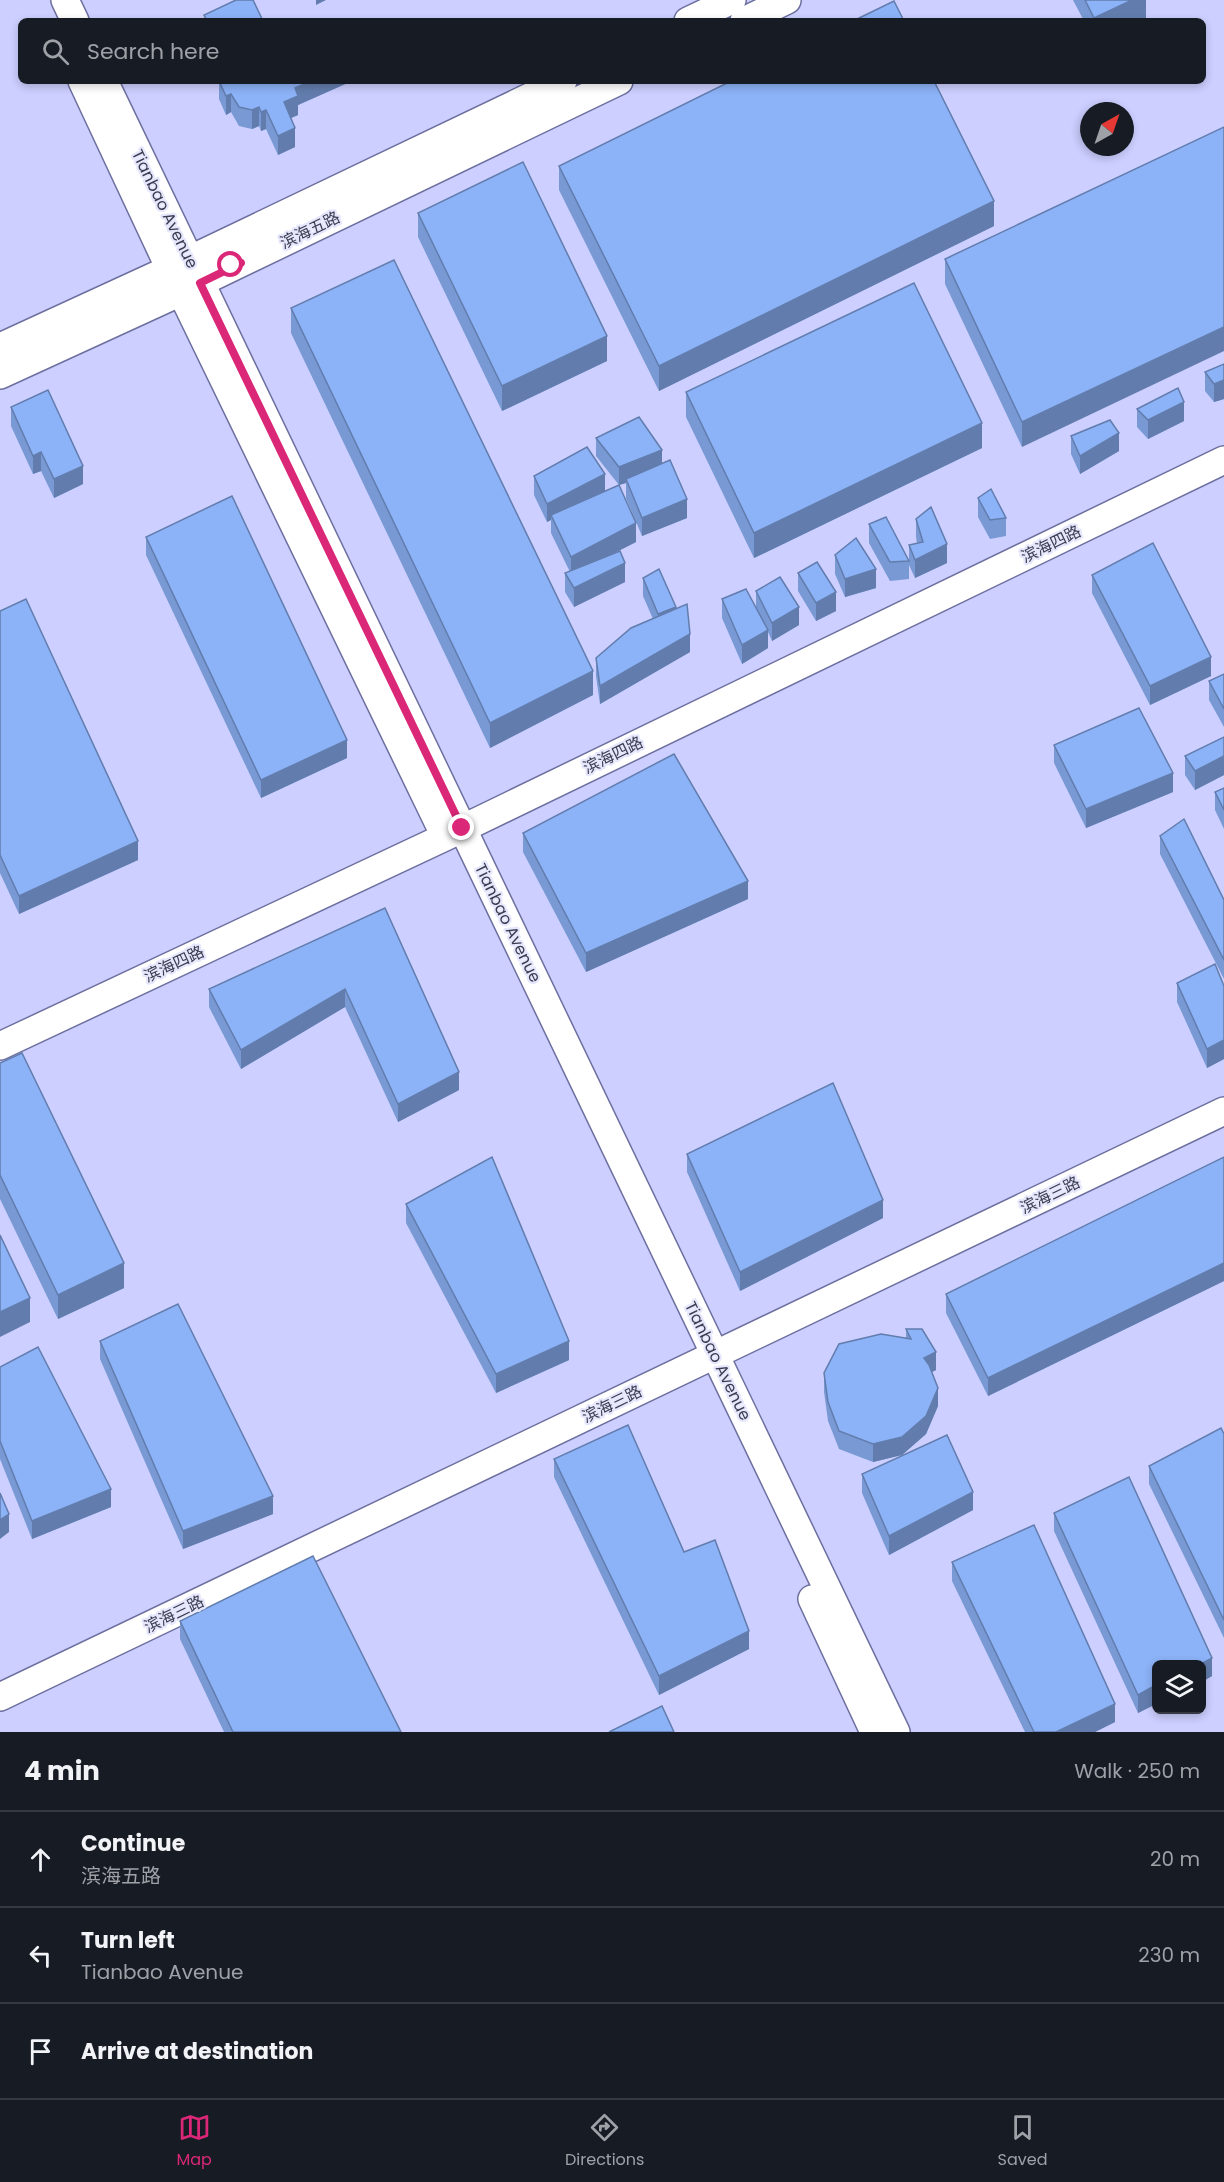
<!DOCTYPE html>
<html lang="en">
<head>
<meta charset="utf-8">
<style>
  body { margin:0; font-family:Poppins,"Noto Sans SC",sans-serif; background:#242831; color:#f1f3f6 }
  .controls { position:absolute; right:18px; bottom:18px; display:grid; overflow:hidden; border-radius:9px; box-shadow:0 3px 9px #0003 }
  .controls button { width:54px; height:54px; display:grid; place-items:center; padding:0; border:0; border-bottom:2px solid #363941; background:#171b24; color:#f1f3f6; font:30px sans-serif }
  .compass { position:absolute; left:1080px; top:102px; width:54px; height:54px; border-radius:50%; background:#171b24; box-shadow:0 3px 9px #0003; rotate:40deg }
  .stop { position:absolute; width:18px; height:18px; margin:-14px; border:4px solid #db2777; border-radius:50%; background:#fff }
  .stop.end { background:#db2777; border-color:#fff; box-shadow:0 2px 6px #0008 }
  .list { margin:0; padding:0; list-style:none }
  h2 { display:flex; justify-content:space-between; align-items:center; height:78px; margin:0; padding:0 24px; font-size:26px }
  h2 small { font-size:20px; font-weight:400; color:#9ea1a6 }
  .list li { display:grid; grid-template-columns:39px 1fr auto; gap:18px; align-items:center; box-sizing:border-box; height:96px; padding:0 24px; border-top:2px solid #363941 }
  .list b { display:block; font-size:22px; white-space:nowrap }
  .list p { margin:0; font-size:20px; white-space:nowrap; color:#9ea1a6 }
  .list em { font-size:20px; font-style:normal; color:#9ea1a6 }
  .icon { flex:none; width:33px; height:33px; fill:none; stroke:currentColor; stroke-width:2; stroke-linecap:round; stroke-linejoin:round }
  .map { position:relative; flex:none; width:1224px; height:1732px; overflow:hidden }
  .search { position:absolute; background:#171b24; box-shadow:0 3px 9px #0003; left:18px; right:18px; top:18px; height:66px; display:flex; align-items:center; gap:15px; box-sizing:border-box; padding:0 21px; border-radius:9px; color:#9ea1a6; font-size:22px }
  .sheet { height:366px; background:#171b24 }
  nav { display:flex; justify-content:space-around; align-items:center; box-sizing:border-box; height:84px; border-top:2px solid #363941; background:#171b24; font-size:16px; color:#9ea1a6 }
  nav a { display:grid; justify-items:center; gap:3px }
  nav .on { color:#db2777 }
  .map>svg:first-child { display:block }
</style>
</head>
<body>
<div class="map">
<svg width="1224" height="1732" viewBox="0 0 1224 1732">
  <rect width="100%" height="100%" fill="#d7d9f9"/>
  <path fill="#cccfff" fill-rule="evenodd" d="M 0,0 L 1224,0 L 1224,1732 L 0,1732 ZM 21,21 L 1203,21 L 1203,81 L 21,81 ZM 1089,111 L 1125,111 L 1125,147 L 1089,147 ZM 1156,1664 L 1202,1664 L 1202,1710 L 1156,1710 Z"/>
  <g fill="none" stroke-linecap="round" stroke-linejoin="round">
    <defs>
      <g id="secondary">
        <path d="M 65,0 L 75,21"/>
        <path d="M 688,21 L 732,0"/>
        <path d="M 744,21 L 787,0"/>
        <path d="M 82,81 L 170,269 L 440,826"/>
        <path d="M 104,81 L 896,1732"/>
        <path d="M 0,347 L 170,269 L 563,81"/>
        <path d="M 0,375 L 181,292 L 619,81"/>
        <path d="M 0,1046 L 445,837 L 1224,460"/>
        <path d="M 812,1599 L 874,1732"/>
        <path d="M 0,1697 L 1224,1111"/>
      </g>
    </defs>
    <use href="#secondary" stroke="#6d6f9e" stroke-width="30"/>
    <use href="#secondary" stroke="#fff" stroke-width="27"/>
  </g>
  <g fill="#7899d4">
    <path d="M 1073,0 L 1146,0 L 1146,18 L 1139,21 L 1084,21 Z"/>
    <path d="M 219,81 L 352,81 L 298,105 L 298,115 L 291,118 L 295,147 L 278,155 L 266,129 L 261,131 L 259,126 L 252,129 L 239,126 L 231,112 L 226,115 L 219,99 Z"/>
    <path d="M 1224,127 L 1022,447 L 945,284 L 945,259 Z"/>
    <path d="M 559,166 L 994,226 L 659,391 L 559,190 Z"/>
    <path d="M 418,213 L 607,361 L 502,411 L 418,237 Z"/>
    <path d="M 291,308 L 593,695 L 490,748 L 291,333 Z"/>
    <path d="M 1224,364 L 1224,399 L 1214,402 L 1205,391 L 1205,372 Z"/>
    <path d="M 686,392 L 982,448 L 754,558 L 686,417 Z"/>
    <path d="M 11,407 L 83,484 L 54,498 L 41,471 L 33,474 L 11,426 Z"/>
    <path d="M 1137,409 L 1184,421 L 1148,439 L 1137,427 Z"/>
    <path d="M 1071,436 L 1119,451 L 1080,474 L 1071,454 Z"/>
    <path d="M 596,438 L 662,464 L 687,518 L 642,536 L 626,498 L 626,483 L 619,485 L 596,456 Z"/>
    <path d="M 534,476 L 605,491 L 636,542 L 614,553 L 625,582 L 574,607 L 565,592 L 565,573 L 570,572 L 551,533 L 551,520 L 547,522 L 534,495 Z"/>
    <path d="M 978,498 L 1006,518 L 1006,536 L 990,539 L 978,517 Z"/>
    <path d="M 916,519 L 947,563 L 915,578 L 909,565 L 909,579 L 890,581 L 869,543 L 869,524 L 909,560 L 909,545 L 917,543 L 916,537 Z"/>
    <path d="M 146,537 L 347,758 L 261,798 L 146,555 Z"/>
    <path d="M 835,555 L 876,588 L 845,597 L 835,574 Z"/>
    <path d="M 798,573 L 836,611 L 816,621 L 798,591 Z"/>
    <path d="M 1092,575 L 1211,676 L 1150,705 L 1092,593 Z"/>
    <path d="M 643,578 L 676,609 L 690,652 L 600,704 L 596,676 L 596,658 L 653,619 L 643,596 Z"/>
    <path d="M 756,591 L 799,625 L 772,641 L 768,632 L 768,648 L 742,664 L 722,618 L 722,599 L 756,608 Z"/>
    <path d="M 0,611 L 138,860 L 19,914 L 0,873 Z"/>
    <path d="M 1224,674 L 1224,727 L 1209,700 L 1209,681 Z"/>
    <path d="M 1224,737 L 1224,775 L 1195,790 L 1185,775 L 1185,756 Z"/>
    <path d="M 1054,745 L 1173,792 L 1086,828 L 1054,763 Z"/>
    <path d="M 1224,788 L 1224,829 L 1215,810 L 1215,792 Z"/>
    <path d="M 523,833 L 748,899 L 586,972 L 523,852 Z"/>
    <path d="M 1160,836 L 1224,900 L 1224,979 L 1160,854 Z"/>
    <path d="M 385,908 L 459,1090 L 398,1122 L 345,1007 L 241,1069 L 209,1007 L 209,989 Z"/>
    <path d="M 1177,983 L 1224,986 L 1224,1059 L 1207,1068 L 1177,1002 Z"/>
    <path d="M 0,1063 L 124,1288 L 58,1319 L 0,1199 Z"/>
    <path d="M 687,1154 L 883,1218 L 740,1291 L 687,1172 Z"/>
    <path d="M 1224,1157 L 1224,1281 L 988,1396 L 946,1313 L 946,1294 Z"/>
    <path d="M 406,1204 L 569,1360 L 496,1393 L 406,1223 Z"/>
    <path d="M 906,1329 L 936,1370 L 932,1372 L 938,1406 L 926,1434 L 902,1455 L 873,1462 L 839,1449 L 828,1421 L 824,1392 L 824,1373 L 906,1338 Z"/>
    <path d="M 100,1341 L 273,1514 L 183,1549 L 100,1359 Z"/>
    <path d="M 0,1367 L 111,1507 L 32,1539 L 0,1459 Z"/>
    <path d="M 1224,1434 L 1224,1638 L 1149,1484 L 1149,1466 Z"/>
    <path d="M 554,1459 L 684,1552 L 749,1649 L 659,1695 L 554,1477 Z"/>
    <path d="M 862,1474 L 973,1510 L 889,1555 L 862,1493 Z"/>
    <path d="M 1054,1513 L 1212,1676 L 1138,1713 L 1054,1531 Z"/>
    <path d="M 952,1562 L 1115,1722 L 1095,1732 L 1025,1732 L 952,1581 Z"/>
    <path d="M 180,1621 L 401,1732 L 224,1732 L 180,1639 Z"/>
  </g>
  <g fill="#627dad">
    <path d="M 316,0 L 326,0 L 316,5 Z"/>
    <path d="M 1132,0 L 1146,0 L 1146,18 L 1139,21 L 1094,21 L 1094,18 Z"/>
    <path d="M 311,81 L 352,81 L 298,105 L 298,115 L 284,121 L 284,102 L 295,88 Z"/>
    <path d="M 231,94 L 231,112 L 226,115 L 226,96 Z"/>
    <path d="M 259,107 L 259,126 L 252,129 L 252,110 Z"/>
    <path d="M 266,110 L 266,129 L 261,131 L 261,112 Z"/>
    <path d="M 295,128 L 295,147 L 278,155 L 278,136 Z"/>
    <path d="M 994,201 L 994,226 L 659,391 L 659,366 Z"/>
    <path d="M 1224,327 L 1224,351 L 1022,447 L 1022,422 Z"/>
    <path d="M 607,336 L 607,361 L 502,411 L 502,386 Z"/>
    <path d="M 1224,380 L 1224,399 L 1214,402 L 1214,384 Z"/>
    <path d="M 1184,402 L 1184,421 L 1148,439 L 1148,420 Z"/>
    <path d="M 982,423 L 982,448 L 754,558 L 754,533 Z"/>
    <path d="M 1119,433 L 1119,451 L 1080,474 L 1080,456 Z"/>
    <path d="M 662,450 L 662,468 L 626,479 L 626,483 L 619,485 L 619,467 Z"/>
    <path d="M 41,452 L 41,471 L 33,474 L 33,456 Z"/>
    <path d="M 83,466 L 83,484 L 54,498 L 54,479 Z"/>
    <path d="M 605,474 L 605,493 L 551,515 L 551,520 L 547,522 L 547,504 Z"/>
    <path d="M 687,499 L 687,518 L 642,536 L 642,518 Z"/>
    <path d="M 636,523 L 636,542 L 571,575 L 571,557 Z"/>
    <path d="M 947,544 L 947,563 L 915,578 L 915,560 Z"/>
    <path d="M 625,563 L 625,582 L 574,607 L 574,588 Z"/>
    <path d="M 876,569 L 876,588 L 845,597 L 845,579 Z"/>
    <path d="M 836,592 L 836,611 L 816,621 L 816,603 Z"/>
    <path d="M 676,607 L 676,626 L 658,632 L 658,614 Z"/>
    <path d="M 799,607 L 799,625 L 772,641 L 772,623 Z"/>
    <path d="M 768,630 L 768,648 L 742,664 L 742,645 Z"/>
    <path d="M 690,634 L 690,652 L 600,704 L 600,686 Z"/>
    <path d="M 1211,657 L 1211,676 L 1150,705 L 1150,686 Z"/>
    <path d="M 593,671 L 593,695 L 490,748 L 490,723 Z"/>
    <path d="M 347,740 L 347,758 L 261,798 L 261,780 Z"/>
    <path d="M 1224,756 L 1224,775 L 1195,790 L 1195,771 Z"/>
    <path d="M 1173,773 L 1173,792 L 1086,828 L 1086,809 Z"/>
    <path d="M 138,841 L 138,860 L 19,914 L 19,896 Z"/>
    <path d="M 748,881 L 748,899 L 586,972 L 586,953 Z"/>
    <path d="M 345,989 L 345,1007 L 241,1069 L 241,1050 Z"/>
    <path d="M 1224,1040 L 1224,1059 L 1207,1068 L 1207,1049 Z"/>
    <path d="M 459,1072 L 459,1090 L 398,1122 L 398,1104 Z"/>
    <path d="M 883,1200 L 883,1218 L 740,1291 L 740,1272 Z"/>
    <path d="M 124,1263 L 124,1288 L 58,1319 L 58,1295 Z"/>
    <path d="M 1224,1263 L 1224,1281 L 988,1396 L 988,1378 Z"/>
    <path d="M 30,1298 L 30,1322 L 0,1337 L 0,1312 Z"/>
    <path d="M 569,1341 L 569,1360 L 496,1393 L 496,1374 Z"/>
    <path d="M 936,1352 L 936,1370 L 924,1376 L 924,1358 Z"/>
    <path d="M 938,1388 L 938,1406 L 926,1434 L 902,1455 L 873,1462 L 873,1444 Z"/>
    <path d="M 111,1489 L 111,1507 L 32,1539 L 32,1521 Z"/>
    <path d="M 973,1492 L 973,1510 L 889,1555 L 889,1536 Z"/>
    <path d="M 273,1496 L 273,1514 L 183,1549 L 183,1531 Z"/>
    <path d="M 9,1514 L 9,1532 L 0,1539 L 0,1520 Z"/>
    <path d="M 749,1631 L 749,1649 L 659,1695 L 659,1676 Z"/>
    <path d="M 1212,1658 L 1212,1676 L 1202,1682 L 1202,1665 L 1199,1665 Z"/>
    <path d="M 1156,1685 L 1156,1704 L 1138,1713 L 1138,1695 Z"/>
    <path d="M 1115,1704 L 1115,1722 L 1095,1732 L 1056,1732 Z"/>
  </g>
  <g fill="#8cb2f7" stroke="#627dad" stroke-width="1.5">
    <path d="M 236,0 L 253,0 L 263,21 L 207,21 L 204,15 Z"/>
    <path d="M 1085,0 L 1132,0 L 1094,18 Z"/>
    <path d="M 894,1 L 904,21 L 853,21 Z"/>
    <path d="M 219,81 L 311,81 L 295,88 L 298,96 L 284,102 L 295,128 L 278,136 L 266,110 L 261,112 L 259,107 L 252,110 L 239,107 L 231,94 L 226,96 Z"/>
    <path d="M 731,81 L 934,81 L 994,201 L 659,366 L 559,166 Z"/>
    <path d="M 1224,127 L 1224,327 L 1022,422 L 945,259 Z"/>
    <path d="M 523,162 L 607,336 L 502,386 L 418,213 Z"/>
    <path d="M 394,260 L 593,671 L 490,723 L 291,308 Z"/>
    <path d="M 914,283 L 982,423 L 754,533 L 686,392 Z"/>
    <path d="M 1224,364 L 1224,380 L 1214,384 L 1205,372 Z"/>
    <path d="M 1178,388 L 1184,402 L 1148,420 L 1137,409 Z"/>
    <path d="M 48,390 L 83,466 L 54,479 L 41,452 L 33,456 L 11,407 Z"/>
    <path d="M 639,417 L 662,450 L 619,467 L 596,438 Z"/>
    <path d="M 1110,420 L 1119,433 L 1080,456 L 1071,436 Z"/>
    <path d="M 587,447 L 605,474 L 547,504 L 534,476 Z"/>
    <path d="M 670,460 L 687,499 L 642,518 L 626,479 Z"/>
    <path d="M 619,485 L 636,523 L 571,557 L 551,515 Z"/>
    <path d="M 991,489 L 1006,518 L 990,520 L 978,498 Z"/>
    <path d="M 232,496 L 347,740 L 261,780 L 146,537 Z"/>
    <path d="M 931,507 L 947,544 L 915,560 L 909,545 L 923,542 L 916,519 Z"/>
    <path d="M 886,517 L 909,561 L 890,562 L 869,524 Z"/>
    <path d="M 856,538 L 876,569 L 845,579 L 835,555 Z"/>
    <path d="M 1153,543 L 1211,657 L 1150,686 L 1092,575 Z"/>
    <path d="M 620,551 L 625,563 L 574,588 L 565,573 Z"/>
    <path d="M 817,562 L 836,592 L 816,603 L 798,573 Z"/>
    <path d="M 659,569 L 676,607 L 658,614 L 643,578 Z"/>
    <path d="M 780,577 L 799,607 L 772,623 L 756,591 Z"/>
    <path d="M 746,589 L 768,630 L 742,645 L 722,599 Z"/>
    <path d="M 26,599 L 138,841 L 19,896 L 0,855 L 0,611 Z"/>
    <path d="M 687,604 L 690,634 L 600,686 L 596,658 L 631,628 Z"/>
    <path d="M 1224,674 L 1224,709 L 1209,681 Z"/>
    <path d="M 1139,708 L 1173,773 L 1086,809 L 1054,745 Z"/>
    <path d="M 1224,737 L 1224,756 L 1195,771 L 1185,756 Z"/>
    <path d="M 674,754 L 748,881 L 586,953 L 523,833 Z"/>
    <path d="M 1224,788 L 1224,810 L 1215,792 Z"/>
    <path d="M 1184,819 L 1224,900 L 1224,960 L 1160,836 Z"/>
    <path d="M 385,908 L 459,1072 L 398,1104 L 345,989 L 241,1050 L 209,989 Z"/>
    <path d="M 1215,964 L 1224,986 L 1224,1040 L 1207,1049 L 1177,983 Z"/>
    <path d="M 22,1053 L 124,1263 L 58,1295 L 0,1175 L 0,1063 Z"/>
    <path d="M 833,1083 L 883,1200 L 740,1272 L 687,1154 Z"/>
    <path d="M 492,1157 L 569,1341 L 496,1374 L 406,1204 Z"/>
    <path d="M 1224,1157 L 1224,1263 L 988,1378 L 946,1294 Z"/>
    <path d="M 0,1235 L 30,1298 L 0,1312 Z"/>
    <path d="M 178,1304 L 273,1496 L 183,1531 L 100,1341 Z"/>
    <path d="M 906,1329 L 922,1329 L 936,1352 L 924,1358 L 929,1365 L 938,1388 L 926,1416 L 902,1437 L 873,1444 L 839,1431 L 828,1402 L 824,1373 L 839,1344 L 881,1334 L 911,1339 Z"/>
    <path d="M 38,1347 L 111,1489 L 32,1521 L 0,1441 L 0,1367 Z"/>
    <path d="M 628,1425 L 684,1552 L 715,1540 L 749,1631 L 659,1676 L 554,1459 Z"/>
    <path d="M 1221,1428 L 1224,1434 L 1224,1620 L 1149,1466 Z"/>
    <path d="M 947,1435 L 973,1492 L 889,1536 L 862,1474 Z"/>
    <path d="M 1129,1477 L 1212,1658 L 1199,1665 L 1156,1665 L 1156,1685 L 1138,1695 L 1054,1513 Z"/>
    <path d="M 0,1493 L 9,1514 L 0,1520 Z"/>
    <path d="M 1034,1525 L 1115,1704 L 1056,1732 L 1034,1732 L 952,1562 Z"/>
    <path d="M 313,1556 L 401,1732 L 233,1732 L 180,1621 Z"/>
    <path d="M 662,1706 L 674,1732 L 609,1732 Z"/>
  </g>
  <g fill="none" stroke-linecap="round" stroke-linejoin="round">
    <path stroke="#db2777" stroke-width="8" d="M 231,265 L 241,263 L 200,283 L 462,828"/>
  </g>
  <g text-anchor="middle" dominant-baseline="central" stroke-width="4.5" stroke-linejoin="round" paint-order="stroke">
    <g font-size="16" fill="#393b4f" stroke="#e6e7fc">
      <text transform="translate(165 209) rotate(64)">Tianbao Avenue</text>
      <text transform="translate(310 230) rotate(-26)">滨海五路</text>
      <text transform="translate(1051 544) rotate(-26)">滨海四路</text>
      <text transform="translate(613 755) rotate(-26)">滨海四路</text>
      <text transform="translate(508 923) rotate(64)">Tianbao Avenue</text>
      <text transform="translate(174 964) rotate(-25)">滨海四路</text>
      <text transform="translate(1050 1195) rotate(-26)">滨海三路</text>
      <text transform="translate(718 1361) rotate(64)">Tianbao Avenue</text>
      <text transform="translate(612 1404) rotate(-26)">滨海三路</text>
      <text transform="translate(174 1614) rotate(-26)">滨海三路</text>
    </g>
  </g>
</svg>
<div class="controls">
<button><svg class="icon" aria-label="layers" viewBox="0 0 24 24"><path d="M12 4l9 5-9 5-9-5zM3 14l9 5 9-5"/></svg></button>
</div>
<svg class="compass" viewBox="-18 -18 36 36"><path d="M0-13l5 13h-10z" fill="#e53935"/><path d="M0 13l5-13h-10z" fill="#9ea1a6"/></svg>
<div class="stop" style="left:231px;top:265px"></div>
<div class="stop end" style="left:462px;top:828px"></div>
<div class="search"><svg class="icon" aria-label="search" viewBox="0 0 24 24"><circle cx="10" cy="10" r="6"/><path d="M15 15l6 6"/></svg>Search here</div>
</div>
<section class="sheet">
<h2>4 min<small>Walk · 250 m</small></h2>
<ul class="list">
<li><svg class="icon" aria-label="ahead" viewBox="0 0 24 24"><path d="M12 20V5M6 11l6-6 6 6"/></svg><div><b>Continue</b><p>滨海五路</p></div><em>20 m</em></li>
<li><svg class="icon" aria-label="left" viewBox="0 0 24 24"><path d="M17 20v-9H6M10 6l-5 5 5 5"/></svg><div><b>Turn left</b><p>Tianbao Avenue</p></div><em>230 m</em></li>
<li><svg class="icon" aria-label="arrive" viewBox="0 0 24 24"><path d="M6 21V4h12l-3 4 3 4H6"/></svg><div><b>Arrive at destination</b></div></li>
</ul>
</section>
<nav>
<a class="on"><svg class="icon" aria-label="map" viewBox="0 0 24 24"><path d="M3 6l6-2 6 2 6-2v14l-6 2-6-2-6 2zM9 4v14M15 6v14"/></svg>Map</a>
<a><svg class="icon" aria-label="directions" viewBox="0 0 24 24"><path d="M12 3l9 9-9 9-9-9zM9 14v-3h6M13 9l2 2-2 2"/></svg>Directions</a>
<a><svg class="icon" aria-label="saved" viewBox="0 0 24 24"><path d="M7 4h10v16l-5-4-5 4z"/></svg>Saved</a>
</nav>
</body>
</html>
